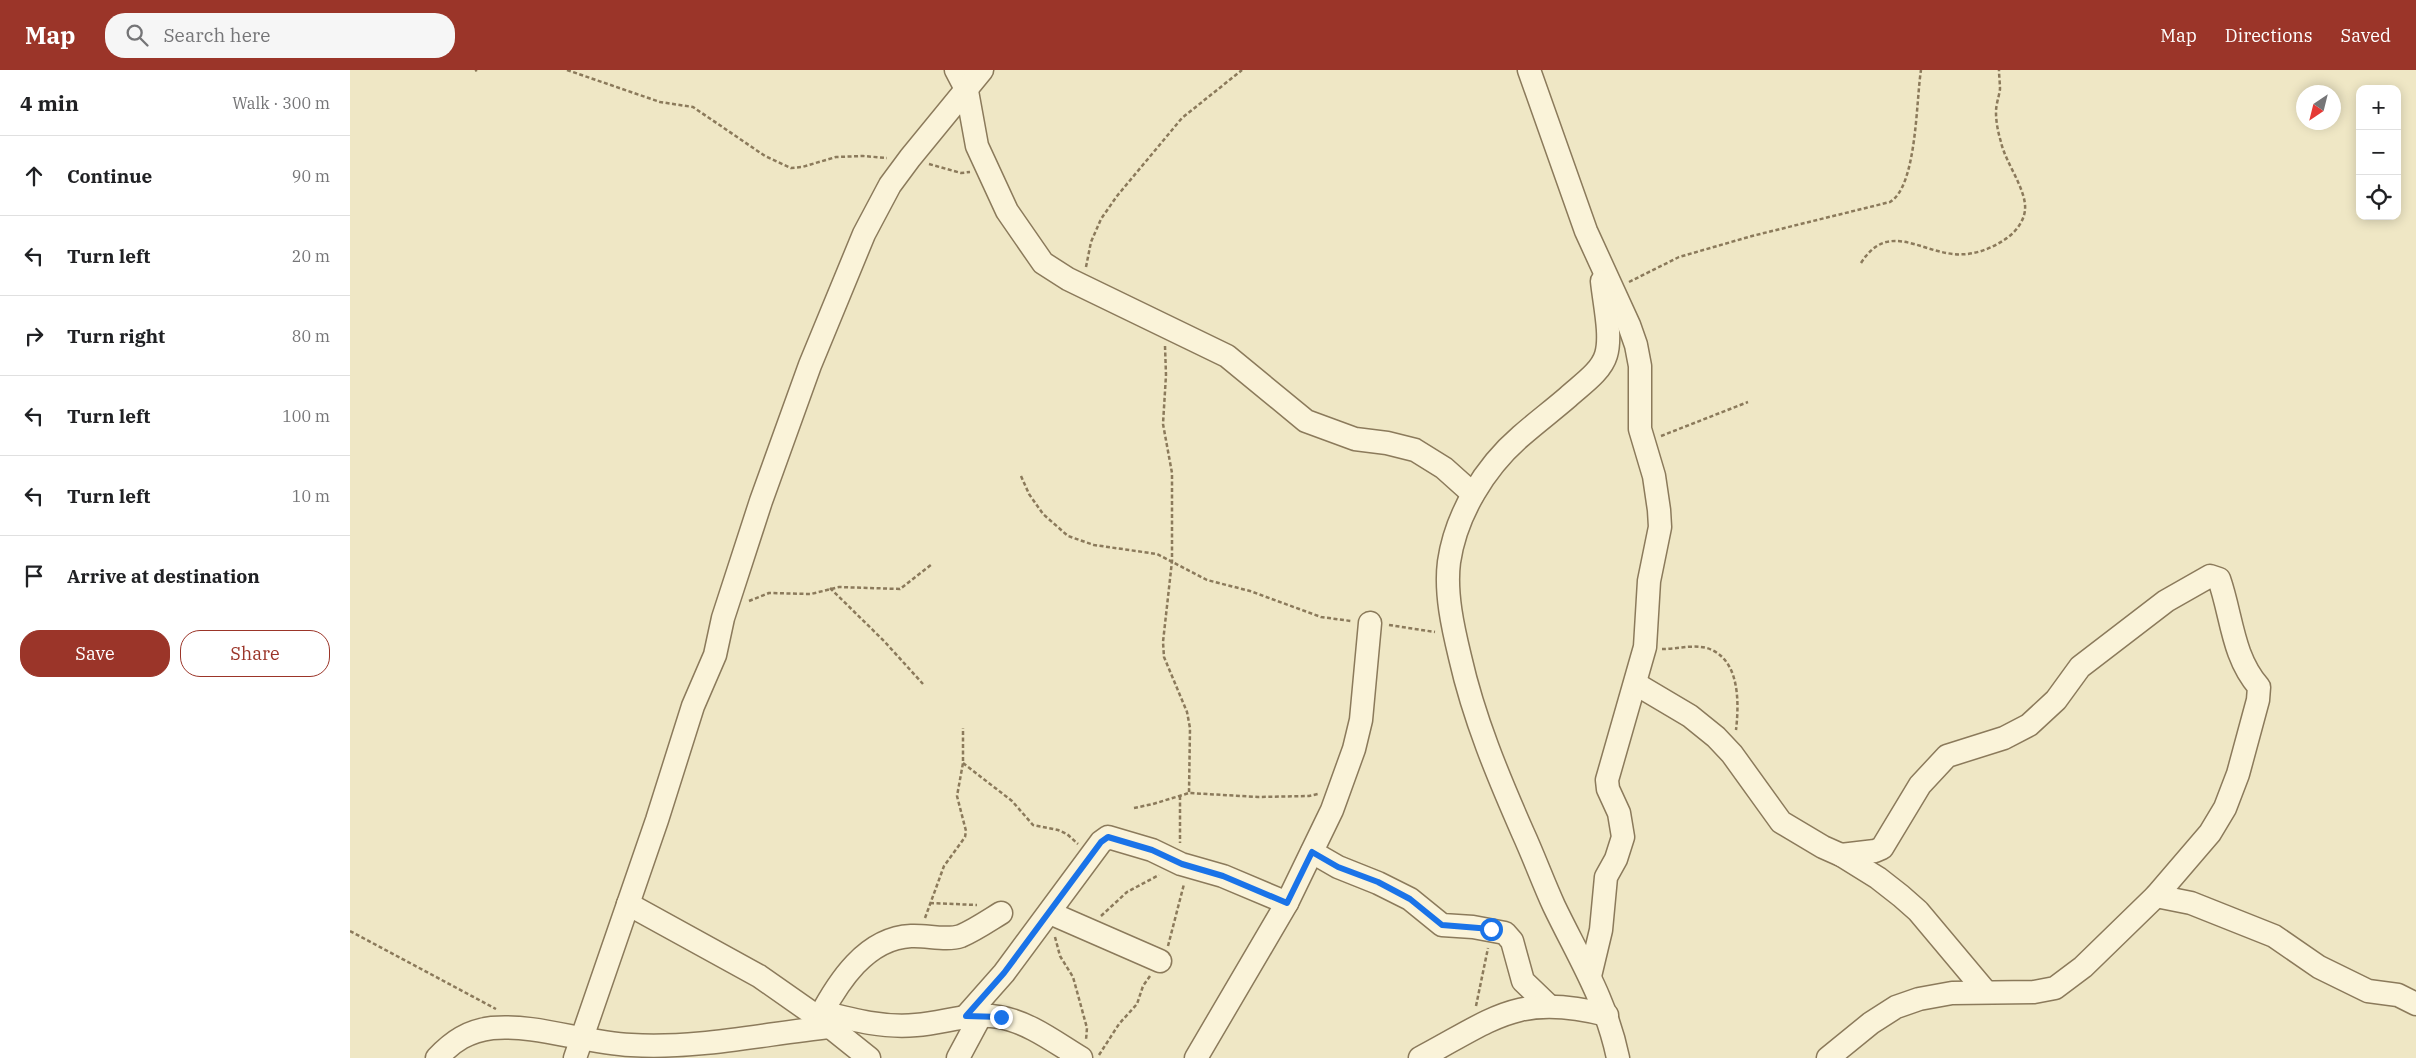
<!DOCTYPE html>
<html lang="en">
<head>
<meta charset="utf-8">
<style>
  body { margin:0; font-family:"IBM Plex Serif",serif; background:#f6f6f6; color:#202124 }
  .controls { position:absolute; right:15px; top:15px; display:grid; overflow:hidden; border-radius:10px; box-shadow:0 2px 12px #0003 }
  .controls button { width:45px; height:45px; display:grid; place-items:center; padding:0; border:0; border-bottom:1px solid #e0e0e0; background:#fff; color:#202124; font:25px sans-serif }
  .compass { position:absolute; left:1946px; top:15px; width:45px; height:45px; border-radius:50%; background:#fff; box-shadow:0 2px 12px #0003; rotate:215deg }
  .stop { position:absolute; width:15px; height:15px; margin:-11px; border:4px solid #1a73e8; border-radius:50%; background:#fff }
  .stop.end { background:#1a73e8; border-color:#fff; box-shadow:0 1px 5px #0008 }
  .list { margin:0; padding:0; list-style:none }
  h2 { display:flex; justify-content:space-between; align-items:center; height:65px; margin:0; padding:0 20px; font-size:21px }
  h2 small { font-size:16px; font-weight:400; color:#757577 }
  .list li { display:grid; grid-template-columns:32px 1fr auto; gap:15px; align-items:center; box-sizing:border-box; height:80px; padding:0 20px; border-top:1px solid #e0e0e0 }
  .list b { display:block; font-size:19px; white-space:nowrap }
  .list em { font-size:16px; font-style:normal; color:#757577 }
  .actions { display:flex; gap:10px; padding:15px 20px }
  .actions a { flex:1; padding:11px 0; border:1px solid #9b3529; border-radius:20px; text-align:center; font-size:18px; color:#9b3529 }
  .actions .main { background:#9b3529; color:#fff }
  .icon { flex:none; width:28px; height:28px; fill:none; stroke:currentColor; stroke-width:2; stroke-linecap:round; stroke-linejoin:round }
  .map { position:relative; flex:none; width:2066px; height:988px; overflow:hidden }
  header { display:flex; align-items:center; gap:30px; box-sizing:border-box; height:70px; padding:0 25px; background:#9b3529; color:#fff }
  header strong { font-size:24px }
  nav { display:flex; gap:28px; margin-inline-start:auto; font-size:18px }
  .search { width:350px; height:45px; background:#f6f6f6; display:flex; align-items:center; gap:12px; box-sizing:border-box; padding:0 18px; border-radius:20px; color:#757577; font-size:19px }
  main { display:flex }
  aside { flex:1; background:#fff }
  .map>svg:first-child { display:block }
</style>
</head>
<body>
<header>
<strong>Map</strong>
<div class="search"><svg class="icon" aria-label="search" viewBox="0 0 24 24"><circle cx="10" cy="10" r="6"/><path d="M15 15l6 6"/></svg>Search here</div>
<nav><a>Map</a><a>Directions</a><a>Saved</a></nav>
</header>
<main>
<aside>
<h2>4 min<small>Walk · 300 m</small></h2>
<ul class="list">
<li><svg class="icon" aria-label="ahead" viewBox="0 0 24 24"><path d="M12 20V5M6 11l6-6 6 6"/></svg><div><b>Continue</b></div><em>90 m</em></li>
<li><svg class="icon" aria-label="left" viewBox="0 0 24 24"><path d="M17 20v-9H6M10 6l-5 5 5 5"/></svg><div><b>Turn left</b></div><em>20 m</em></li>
<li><svg class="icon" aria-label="right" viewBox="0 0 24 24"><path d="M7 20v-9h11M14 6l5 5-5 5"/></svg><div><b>Turn right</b></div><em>80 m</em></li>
<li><svg class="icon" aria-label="left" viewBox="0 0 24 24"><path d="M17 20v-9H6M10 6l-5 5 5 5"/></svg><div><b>Turn left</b></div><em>100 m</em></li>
<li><svg class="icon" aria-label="left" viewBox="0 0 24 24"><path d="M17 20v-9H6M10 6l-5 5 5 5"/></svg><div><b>Turn left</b></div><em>10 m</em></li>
<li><svg class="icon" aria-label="arrive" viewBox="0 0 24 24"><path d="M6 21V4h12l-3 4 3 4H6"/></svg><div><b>Arrive at destination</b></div></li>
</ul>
<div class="actions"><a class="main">Save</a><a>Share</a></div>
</aside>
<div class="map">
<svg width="2066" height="988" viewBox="0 0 2066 988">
  <rect width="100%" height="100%" fill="#efe7c5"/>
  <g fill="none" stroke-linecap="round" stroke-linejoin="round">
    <defs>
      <g id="minor">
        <path d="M 606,0 L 617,21 L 627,76 L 657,141 L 693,193 L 718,209 L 877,286 L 956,351 L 1005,369 L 1037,373 L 1065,380 L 1094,398 L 1123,424"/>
        <path d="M 1179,0 L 1236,161 L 1279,255 L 1286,275 L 1290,296 L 1290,359 L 1304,406 L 1309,440 L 1310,457 L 1299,511 L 1295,577 L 1257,710 L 1258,719 L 1269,743 L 1273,767 L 1266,789 L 1256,807 L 1251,860 L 1240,906"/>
        <path d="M 1252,211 C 1254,232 1262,266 1256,285 C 1251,302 1231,315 1218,327 C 1203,340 1187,352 1171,366 C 1135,397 1106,444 1099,492 C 1095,523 1103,558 1110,587 C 1124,649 1148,706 1173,763 C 1184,787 1193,812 1204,836 C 1229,888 1256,930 1268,988"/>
        <path d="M 1286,614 L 1340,646 L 1366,667 L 1382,684 L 1431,752 L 1473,777 L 1491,785 L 1528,808 L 1551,826 L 1568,841 L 1636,922"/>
        <path d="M 962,782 L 988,797 L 1028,813 L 1060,829 L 1092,855 L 1123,857 L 1155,863 L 1162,871 L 1173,911 L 1199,936"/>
        <path d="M 1806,826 L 1841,833 L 1924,866 L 1969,897 L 2018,921 L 2048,925 L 2066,934"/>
        <path d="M 278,834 L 409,906 L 469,948 L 519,988"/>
        <path d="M 700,843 L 810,891"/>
        <path d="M 472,942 C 503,950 533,958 566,955 C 595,953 620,942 649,947 C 679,952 706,973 731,988"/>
        <path d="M 616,946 L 654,903 L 751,772 L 758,767 L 802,780 L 831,794 L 873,806 L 937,833"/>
        <path d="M 469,948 C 488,912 516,868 561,866 C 577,865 596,871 611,866 C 625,860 638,851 651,843"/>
        <path d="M 87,988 C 103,971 118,961 142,958 C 188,954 234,973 281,975 C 348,979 413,964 480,957"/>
        <path d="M 225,988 L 307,750 L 343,636 L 365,585 L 373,548 L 411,431 L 460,295 L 514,164 L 540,115 L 560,88 L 632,0"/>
        <path d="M 608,988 L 631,945"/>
        <path d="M 846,988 L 937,833 L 982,740 L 1004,679 L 1011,650 L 1020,553"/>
        <path d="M 1070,988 C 1144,949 1168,922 1257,945"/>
        <path d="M 1478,988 L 1521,953 L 1546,937 L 1569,929 L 1602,923 L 1684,922 L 1705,918 L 1733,897 L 1806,826 L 1860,763 L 1875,738 L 1888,704 L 1908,630 L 1909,617 C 1882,586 1882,546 1869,509 L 1860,506 L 1816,531 L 1730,597 L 1706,630 L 1679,655 L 1654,668 L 1597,686 L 1570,715 L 1532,778 L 1525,781 L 1491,785"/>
      </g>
    </defs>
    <use href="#minor" stroke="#8b7a5b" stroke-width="25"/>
    <g stroke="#8b7a5b" stroke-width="2.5" stroke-dasharray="4 2.5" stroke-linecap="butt">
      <path d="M 217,0 L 310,32 L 343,37 L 415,86 L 441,98 L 452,97 L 486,87 L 513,86 L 537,88"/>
      <path d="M 125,1 L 127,0"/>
      <path d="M 579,94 L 611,103 L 620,102"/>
      <path d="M 1511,193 C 1537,152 1567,180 1603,184 C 1621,186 1639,180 1654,170 C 1664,164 1674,152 1675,140 C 1677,120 1655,92 1651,72 C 1648,62 1646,52 1646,42 C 1646,34 1649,27 1650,19 C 1650,13 1649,6 1649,0"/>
      <path d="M 736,197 L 741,172 L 751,149 L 767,126 L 832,48 L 892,0"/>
      <path d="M 1279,212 L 1329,187 L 1402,166 L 1540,132 C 1567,116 1566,31 1571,0"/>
      <path d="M 815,276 L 816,305 L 813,354 L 822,403 L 822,491 L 813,572 L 814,587 L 837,642 L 840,658 L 839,723"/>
      <path d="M 1311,366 L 1398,332"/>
      <path d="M 671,406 L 679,424 L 693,444 L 718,466 L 744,475 L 807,484 L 857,510 L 900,521 L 971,547 L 1001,551"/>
      <path d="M 480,518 L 534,571 L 573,614"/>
      <path d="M 399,531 L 419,523 L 461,524 L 489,517 L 550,519 L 582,494"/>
      <path d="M 1039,555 L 1085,562"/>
      <path d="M 1312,579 C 1328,579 1348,573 1362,580 C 1390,593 1389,634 1386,660"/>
      <path d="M 613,693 L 662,731 L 683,755 L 708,760 L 717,764 L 728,774"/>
      <path d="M 830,726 L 830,773"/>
      <path d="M 784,738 L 803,734 L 839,723 L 908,727 L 959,726 L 968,724"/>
      <path d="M 580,833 L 627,835"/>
      <path d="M 751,846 L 777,822 L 809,805"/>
      <path d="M 575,848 L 594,796 L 615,767 L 616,761 L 607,726 L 613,693 L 613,658"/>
      <path d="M 0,861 L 146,939"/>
      <path d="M 705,867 L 710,886 L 723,907 L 737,958 L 736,970"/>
      <path d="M 818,876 L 834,814"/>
      <path d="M 1126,936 L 1138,878"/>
      <path d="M 749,985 L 769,954 L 787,934 L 793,916 L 800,906"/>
    </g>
    <use href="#minor" stroke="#faf3d9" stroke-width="22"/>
  </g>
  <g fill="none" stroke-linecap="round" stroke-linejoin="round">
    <path stroke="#1a73e8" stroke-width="6" d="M 651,947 L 616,946 L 654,903 L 751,772 L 758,767 L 802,780 L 832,794 L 873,806 L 937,833 L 962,782 L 988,797 L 1028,812 L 1060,829 L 1092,855 L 1141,859"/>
  </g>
</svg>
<div class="controls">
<button>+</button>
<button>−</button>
<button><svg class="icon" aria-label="locate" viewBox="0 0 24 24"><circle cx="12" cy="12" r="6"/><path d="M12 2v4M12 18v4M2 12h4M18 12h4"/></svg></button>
</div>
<svg class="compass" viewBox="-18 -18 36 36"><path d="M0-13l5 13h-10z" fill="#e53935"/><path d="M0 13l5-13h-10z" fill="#757577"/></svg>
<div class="stop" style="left:1141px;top:859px"></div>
<div class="stop end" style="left:651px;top:947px"></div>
</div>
</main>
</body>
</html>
